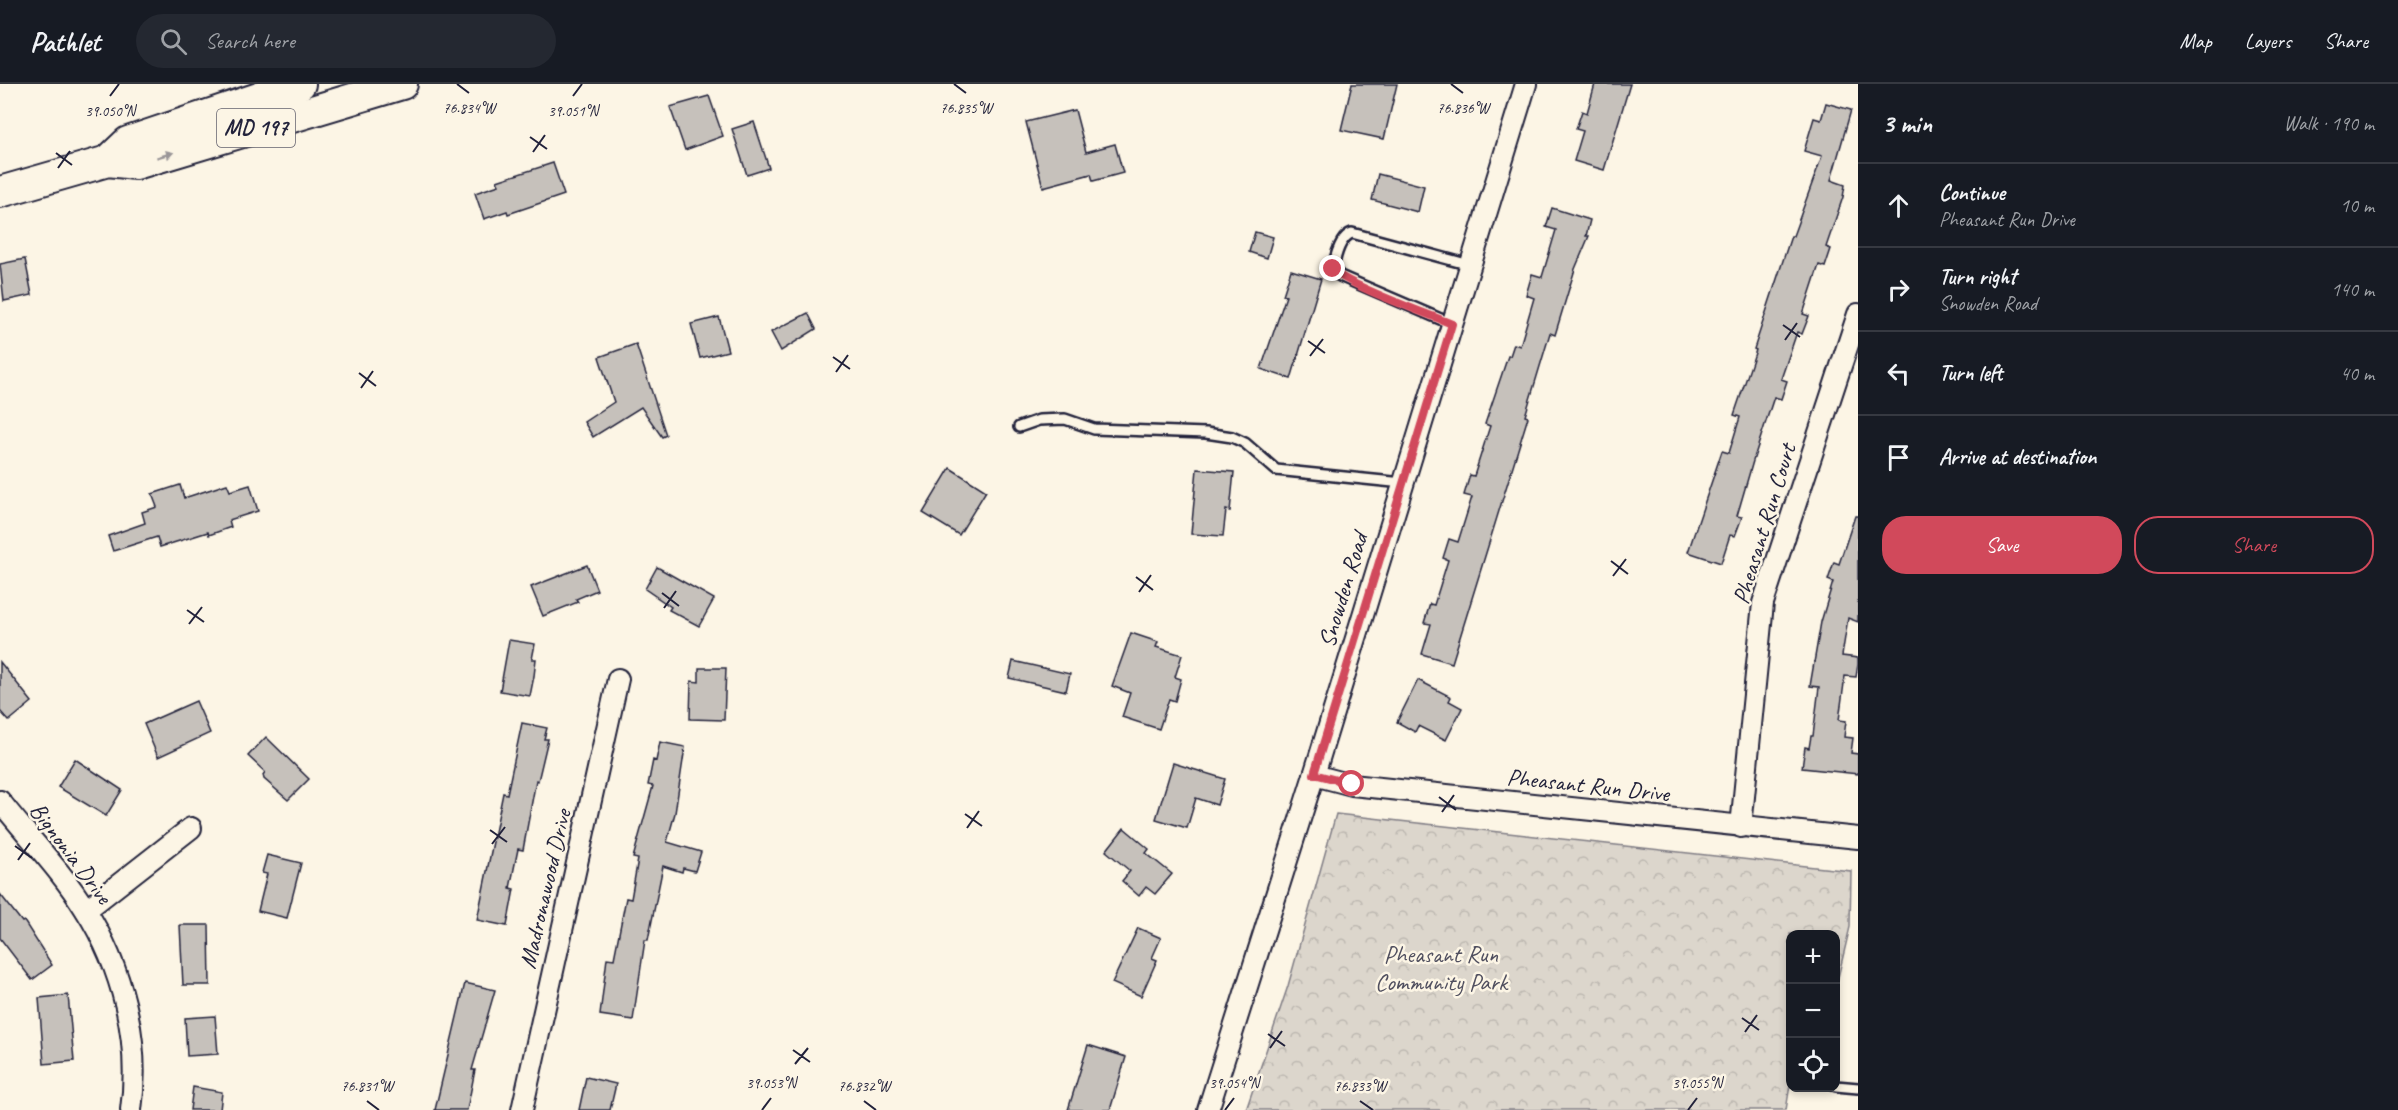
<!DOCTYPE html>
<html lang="en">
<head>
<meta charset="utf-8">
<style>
  body { margin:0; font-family:Caveat,sans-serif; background:#242831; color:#f1f3f6 }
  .controls { position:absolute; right:18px; bottom:18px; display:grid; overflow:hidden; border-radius:12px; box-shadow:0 3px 9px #0003 }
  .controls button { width:54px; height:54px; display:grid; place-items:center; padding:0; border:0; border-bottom:2px solid #363941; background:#171b24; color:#f1f3f6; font:30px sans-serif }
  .stop { position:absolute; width:18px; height:18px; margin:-14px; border:4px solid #d1495b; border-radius:50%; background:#fff }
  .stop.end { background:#d1495b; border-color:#fff; box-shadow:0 2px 6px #0008 }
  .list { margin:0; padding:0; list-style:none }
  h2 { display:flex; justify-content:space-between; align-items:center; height:78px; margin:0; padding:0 24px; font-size:26px }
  h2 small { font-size:20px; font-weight:400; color:#9ea1a6 }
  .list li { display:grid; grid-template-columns:39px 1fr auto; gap:18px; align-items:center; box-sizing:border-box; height:84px; padding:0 24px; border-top:2px solid #363941 }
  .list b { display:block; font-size:22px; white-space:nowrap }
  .list p { margin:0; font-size:20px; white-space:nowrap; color:#9ea1a6 }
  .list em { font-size:20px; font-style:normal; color:#9ea1a6 }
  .actions { display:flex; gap:12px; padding:18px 24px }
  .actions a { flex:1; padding:14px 0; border:2px solid #d1495b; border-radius:24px; text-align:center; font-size:21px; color:#d1495b }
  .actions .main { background:#d1495b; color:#fff }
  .icon { flex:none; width:33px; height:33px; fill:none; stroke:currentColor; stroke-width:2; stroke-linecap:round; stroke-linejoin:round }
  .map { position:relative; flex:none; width:1858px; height:1026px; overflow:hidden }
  header { display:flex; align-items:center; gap:36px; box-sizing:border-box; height:84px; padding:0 30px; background:#171b24; border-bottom:2px solid #363941 }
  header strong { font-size:28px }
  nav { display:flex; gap:33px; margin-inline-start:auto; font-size:21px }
  .search { width:420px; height:54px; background:#242831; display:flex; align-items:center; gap:15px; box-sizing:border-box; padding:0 21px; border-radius:33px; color:#9ea1a6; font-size:22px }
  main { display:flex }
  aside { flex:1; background:#171b24 }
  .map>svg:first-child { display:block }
</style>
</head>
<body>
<header>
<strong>Pathlet</strong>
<div class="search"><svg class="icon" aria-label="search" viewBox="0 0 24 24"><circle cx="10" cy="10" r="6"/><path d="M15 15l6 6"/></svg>Search here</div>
<nav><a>Map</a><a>Layers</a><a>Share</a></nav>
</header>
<main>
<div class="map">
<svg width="1858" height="1026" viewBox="0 0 1858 1026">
  <defs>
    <pattern id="park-crowns" width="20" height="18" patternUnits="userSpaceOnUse" patternTransform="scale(1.5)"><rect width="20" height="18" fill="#dcd6cc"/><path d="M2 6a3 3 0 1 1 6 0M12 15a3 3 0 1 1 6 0" fill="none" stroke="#bcb7b0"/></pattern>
  </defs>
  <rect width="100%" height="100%" fill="#fcf5e5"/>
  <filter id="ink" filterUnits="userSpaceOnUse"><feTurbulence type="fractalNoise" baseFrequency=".0167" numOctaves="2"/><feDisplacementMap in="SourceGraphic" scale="12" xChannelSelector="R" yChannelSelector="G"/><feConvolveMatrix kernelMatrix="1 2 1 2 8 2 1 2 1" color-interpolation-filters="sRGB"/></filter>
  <g filter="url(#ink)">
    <path fill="url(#park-crowns)" stroke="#7f7c84" stroke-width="1.5" d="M 1336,730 L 1851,787 L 1850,843 L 1836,902 L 1836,850 L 1790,850 L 1790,1001 L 1786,1026 L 1246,1026 L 1288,902 Z"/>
    <g fill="#c6c1bb" stroke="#22223b" stroke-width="1.5">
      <path d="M 1352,0 L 1397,0 L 1384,55 L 1341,46 Z"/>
      <path d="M 1595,0 L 1630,0 L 1604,86 L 1574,77 L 1583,47 L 1576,45 L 1582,27 L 1587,29 Z"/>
      <path d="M 709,12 L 723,52 L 685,66 L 670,23 Z"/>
      <path d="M 1826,19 L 1851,26 L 1831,96 L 1845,101 L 1843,113 L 1826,163 L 1831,165 L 1825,183 L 1819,181 L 1803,230 L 1809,232 L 1802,250 L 1797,248 L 1781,295 L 1787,297 L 1781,315 L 1774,313 L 1753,377 L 1737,432 L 1742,433 L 1735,452 L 1730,451 L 1721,479 L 1688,468 L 1722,367 L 1729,369 L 1740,333 L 1734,331 L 1756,266 L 1754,265 L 1791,152 L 1793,152 L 1822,72 L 1804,67 L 1814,34 L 1821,36 Z"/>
      <path d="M 1075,26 L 1086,68 L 1115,60 L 1123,89 L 1093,97 L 1091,90 L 1043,103 L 1026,38 Z"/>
      <path d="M 754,38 L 769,84 L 747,91 L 732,45 Z"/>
      <path d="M 553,79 L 564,111 L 508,130 L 507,127 L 484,135 L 475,109 L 499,101 L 497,97 Z"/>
      <path d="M 1378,90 L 1424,102 L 1418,128 L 1372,116 Z"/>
      <path d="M 1552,124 L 1590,136 L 1586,152 L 1589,152 L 1575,185 L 1555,251 L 1550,249 L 1525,332 L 1528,333 L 1452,579 L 1422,570 L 1431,540 L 1424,539 L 1430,520 L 1434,521 L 1448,476 L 1443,474 L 1449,455 L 1458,458 L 1472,413 L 1464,411 L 1470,391 L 1474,392 L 1490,342 L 1485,340 L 1508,272 L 1510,272 L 1514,260 L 1520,262 L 1534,214 L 1526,211 L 1532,190 L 1542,193 L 1556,146 L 1546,143 Z"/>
      <path d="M 1255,148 L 1273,153 L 1267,174 L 1249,168 Z"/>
      <path d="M 25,175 L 32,211 L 4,217 L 0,180 Z"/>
      <path d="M 1291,186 L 1321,195 L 1291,295 L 1261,285 L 1286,212 L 1283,211 Z"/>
      <path d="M 808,229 L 816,245 L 781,267 L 771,248 Z"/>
      <path d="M 719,233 L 728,267 L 700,274 L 691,240 Z"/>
      <path d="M 636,260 L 666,351 L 662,353 L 641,323 L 593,353 L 584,338 L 614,318 L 599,273 Z"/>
      <path d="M 950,384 L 986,407 L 959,451 L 923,429 Z"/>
      <path d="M 1197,385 L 1234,388 L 1230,427 L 1226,426 L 1223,452 L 1191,450 Z"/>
      <path d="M 227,400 L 230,407 L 250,401 L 258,427 L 229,436 L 231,443 L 209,451 L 208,448 L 160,463 L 157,453 L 113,467 L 108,452 L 145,439 L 142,428 L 157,423 L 152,410 L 180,401 L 184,414 Z"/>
      <path d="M 1855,432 L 1858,432 L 1858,538 L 1848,534 L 1842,572 L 1858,574 L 1858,580 L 1856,593 L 1845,592 L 1839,636 L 1846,637 L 1844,653 L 1853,654 L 1851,669 L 1858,670 L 1858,690 L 1802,684 L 1805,663 L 1809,664 L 1811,652 L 1813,652 L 1819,603 L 1810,602 L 1821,538 L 1833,498 L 1828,496 L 1834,478 L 1839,480 Z"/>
      <path d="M 587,481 L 597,506 L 576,515 L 578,518 L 543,532 L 531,503 Z"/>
      <path d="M 657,483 L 714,515 L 699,542 L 669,526 L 671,523 L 645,505 Z"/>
      <path d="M 1131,549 L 1158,558 L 1156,563 L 1182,571 L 1175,593 L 1181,595 L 1175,617 L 1169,615 L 1159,645 L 1122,633 L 1130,609 L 1112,602 Z"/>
      <path d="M 509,556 L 535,560 L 532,575 L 536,575 L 534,592 L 530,612 L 500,607 Z"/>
      <path d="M 1013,577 L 1070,590 L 1066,607 L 1009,594 Z"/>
      <path d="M 0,578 L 32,618 L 9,637 L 0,627 Z"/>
      <path d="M 699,584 L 726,584 L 724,636 L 690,635 L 691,597 L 699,598 Z"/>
      <path d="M 1418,596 L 1451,613 L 1449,617 L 1462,624 L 1446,656 L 1418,642 L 1415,648 L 1397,638 Z"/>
      <path d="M 196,617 L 210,649 L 158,673 L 144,640 Z"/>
      <path d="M 522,639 L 547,644 L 544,655 L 548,655 L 538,697 L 536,696 L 523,766 L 518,765 L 510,804 L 514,805 L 507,842 L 477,836 L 503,709 L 507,710 Z"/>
      <path d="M 266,653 L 309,695 L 288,716 L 264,695 L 263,691 L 265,688 L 248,672 Z"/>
      <path d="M 660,658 L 685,663 L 675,729 L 667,758 L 701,768 L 695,787 L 683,784 L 682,788 L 663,782 L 648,856 L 645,856 L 633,936 L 600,931 L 607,874 L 614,875 L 626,814 L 631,815 L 638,775 L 633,774 L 653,702 L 648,701 L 653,676 L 656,677 Z"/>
      <path d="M 75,675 L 122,706 L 106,732 L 58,703 Z"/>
      <path d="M 1173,679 L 1225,695 L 1217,721 L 1196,714 L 1187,744 L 1156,735 Z"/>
      <path d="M 1124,744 L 1149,765 L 1146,769 L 1172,790 L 1155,810 L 1146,803 L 1139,812 L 1122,797 L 1130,787 L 1106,767 Z"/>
      <path d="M 267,771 L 301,779 L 287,834 L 258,827 L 267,790 L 262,789 Z"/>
      <path d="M 0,810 L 22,838 L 24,837 L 52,881 L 32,896 L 0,854 Z"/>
      <path d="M 180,841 L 209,841 L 210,901 L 183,901 Z"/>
      <path d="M 1138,844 L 1161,854 L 1152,874 L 1157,876 L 1141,912 L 1112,899 Z"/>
      <path d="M 465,899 L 495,906 L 472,986 L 475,986 L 467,1026 L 435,1026 Z"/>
      <path d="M 68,911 L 74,977 L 44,980 L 39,914 Z"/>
      <path d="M 215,932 L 218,970 L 187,972 L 185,934 Z"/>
      <path d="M 1088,961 L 1126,973 L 1110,1026 L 1068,1026 Z"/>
      <path d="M 586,993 L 616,1000 L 610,1026 L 579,1026 Z"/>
      <path d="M 193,1003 L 222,1008 L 220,1026 L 190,1026 Z"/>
    </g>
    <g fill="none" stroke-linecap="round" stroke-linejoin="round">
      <defs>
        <g id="lane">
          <path d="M 1452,240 L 1340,192 L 1333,185 C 1335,174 1340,153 1352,149 L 1470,181"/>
          <path d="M 1019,343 L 1039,336 L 1065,335 L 1094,345 L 1206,349 L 1232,353 L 1245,359 L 1276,386 L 1403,399"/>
          <path d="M 1836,1002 L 1858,1004"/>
        </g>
        <g id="street">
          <path d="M 1314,691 L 1352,701 L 1858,754"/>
          <path d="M 0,717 C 28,753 61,786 85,825 C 122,883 141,957 131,1026"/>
          <path d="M 1741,743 L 1763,519 L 1858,230"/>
          <path d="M 86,826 L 191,744"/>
          <path d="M 522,1026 L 618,595"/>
          <path d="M 1208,1026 L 1314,691 L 1526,0"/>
        </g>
        <g id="primary">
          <path d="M 108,77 L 128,58 L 300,0"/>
          <path d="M 0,108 L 108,77 L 136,80 L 402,0"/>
        </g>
      </defs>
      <use href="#lane" stroke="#22223b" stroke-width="14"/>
      <use href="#street" stroke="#22223b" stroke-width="24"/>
      <use href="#primary" stroke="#22223b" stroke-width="34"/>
      <use href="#lane" stroke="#fcf5e5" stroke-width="9"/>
      <use href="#street" stroke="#fcf5e5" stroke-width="20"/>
      <use href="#primary" stroke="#fcf5e5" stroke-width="30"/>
    </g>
    <defs><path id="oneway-solid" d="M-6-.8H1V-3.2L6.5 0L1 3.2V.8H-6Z" transform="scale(1.5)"/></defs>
    <use fill="#9a9698" href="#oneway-solid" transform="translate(165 71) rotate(-17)"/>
  </g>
  <g fill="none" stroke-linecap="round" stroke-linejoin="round" filter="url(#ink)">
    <path stroke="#d1495b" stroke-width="8" d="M 1333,185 C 1342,200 1431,231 1452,240 L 1314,690 L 1352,700"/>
  </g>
  <path fill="none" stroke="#22223b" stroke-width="2" d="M 457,0 L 469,9M 954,0 L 966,9M 1451,0 L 1463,9M 110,12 L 119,0M 573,12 L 582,0M 530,53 L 547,65M 533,68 L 545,51M 56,69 L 72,81M 58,84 L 70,67M 1783,241 L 1800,253M 1785,256 L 1797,239M 1308,257 L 1325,269M 1310,272 L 1323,255M 833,273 L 850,285M 836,288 L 848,271M 359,289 L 376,302M 361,304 L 373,287M 1611,477 L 1628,490M 1613,492 L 1626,475M 1136,493 L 1153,506M 1139,508 L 1151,491M 662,509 L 679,522M 664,524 L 676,507M 187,526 L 204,538M 189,540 L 202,523M 1439,713 L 1456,726M 1442,728 L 1454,711M 965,730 L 982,742M 967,744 L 979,727M 490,746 L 507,758M 492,760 L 505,743M 15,762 L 32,774M 18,776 L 30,759M 1742,934 L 1759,946M 1745,948 L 1757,931M 1268,950 L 1285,962M 1270,964 L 1282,947M 793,966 L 810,978M 795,980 L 808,964M 367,1017 L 379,1026M 864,1017 L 876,1026M 1360,1017 L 1373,1026M 762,1026 L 771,1014M 1225,1026 L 1234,1014M 1688,1026 L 1697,1014"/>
  <g text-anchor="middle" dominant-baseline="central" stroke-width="5" stroke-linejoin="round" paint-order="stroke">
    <rect fill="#fcf5e5" stroke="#63616e" stroke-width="1.5" x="217" y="25" width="78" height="38" rx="4.5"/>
    <g font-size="22" font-weight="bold" fill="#22223b">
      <text x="256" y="44">MD 197</text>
    </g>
    <g font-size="24" fill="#22223b" stroke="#fcf5e5">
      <text transform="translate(1764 440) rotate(-73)">Pheasant Run Court</text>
      <text transform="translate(1343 506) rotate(-73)">Snowden Road</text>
      <text transform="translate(1588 701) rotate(6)">Pheasant Run Drive</text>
      <text transform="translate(71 769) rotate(53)">Bignonia Drive</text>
      <text transform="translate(545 805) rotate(-77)">Madronawood Drive</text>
    </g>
    <g font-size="24" fill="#504f5f" stroke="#fcf5e5">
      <text x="1441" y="870">Pheasant Run<tspan x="1441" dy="28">Community Park</tspan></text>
    </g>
  </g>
  <g font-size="15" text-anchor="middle" fill="#22223b" stroke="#fcf5e5" stroke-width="5" stroke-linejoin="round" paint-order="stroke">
    <text x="966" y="29">76.835°W</text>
    <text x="1463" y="29">76.836°W</text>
    <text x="469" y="29">76.834°W</text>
    <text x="110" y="32">39.050°N</text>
    <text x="573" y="32">39.051°N</text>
    <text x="771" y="1004">39.053°N</text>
    <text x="1234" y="1004">39.054°N</text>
    <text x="1697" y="1004">39.055°N</text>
    <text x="367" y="1007">76.831°W</text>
    <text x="864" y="1007">76.832°W</text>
    <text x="1360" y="1007">76.833°W</text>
  </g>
</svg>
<div class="controls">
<button>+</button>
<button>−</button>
<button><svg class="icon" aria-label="locate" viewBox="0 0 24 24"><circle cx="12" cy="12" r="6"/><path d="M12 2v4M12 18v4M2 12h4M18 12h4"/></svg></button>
</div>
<div class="stop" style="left:1352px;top:700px"></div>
<div class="stop end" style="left:1333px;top:185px"></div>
</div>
<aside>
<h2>3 min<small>Walk · 190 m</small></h2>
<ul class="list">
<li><svg class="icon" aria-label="ahead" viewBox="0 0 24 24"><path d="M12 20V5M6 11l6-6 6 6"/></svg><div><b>Continue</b><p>Pheasant Run Drive</p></div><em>10 m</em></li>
<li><svg class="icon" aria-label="right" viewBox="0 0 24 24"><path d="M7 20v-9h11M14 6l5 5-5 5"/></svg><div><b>Turn right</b><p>Snowden Road</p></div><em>140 m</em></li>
<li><svg class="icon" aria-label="left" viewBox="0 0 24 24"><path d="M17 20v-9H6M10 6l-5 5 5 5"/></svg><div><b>Turn left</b></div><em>40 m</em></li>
<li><svg class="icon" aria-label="arrive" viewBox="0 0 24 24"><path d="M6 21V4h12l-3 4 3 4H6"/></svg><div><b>Arrive at destination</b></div></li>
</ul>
<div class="actions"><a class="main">Save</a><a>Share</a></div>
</aside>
</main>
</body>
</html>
